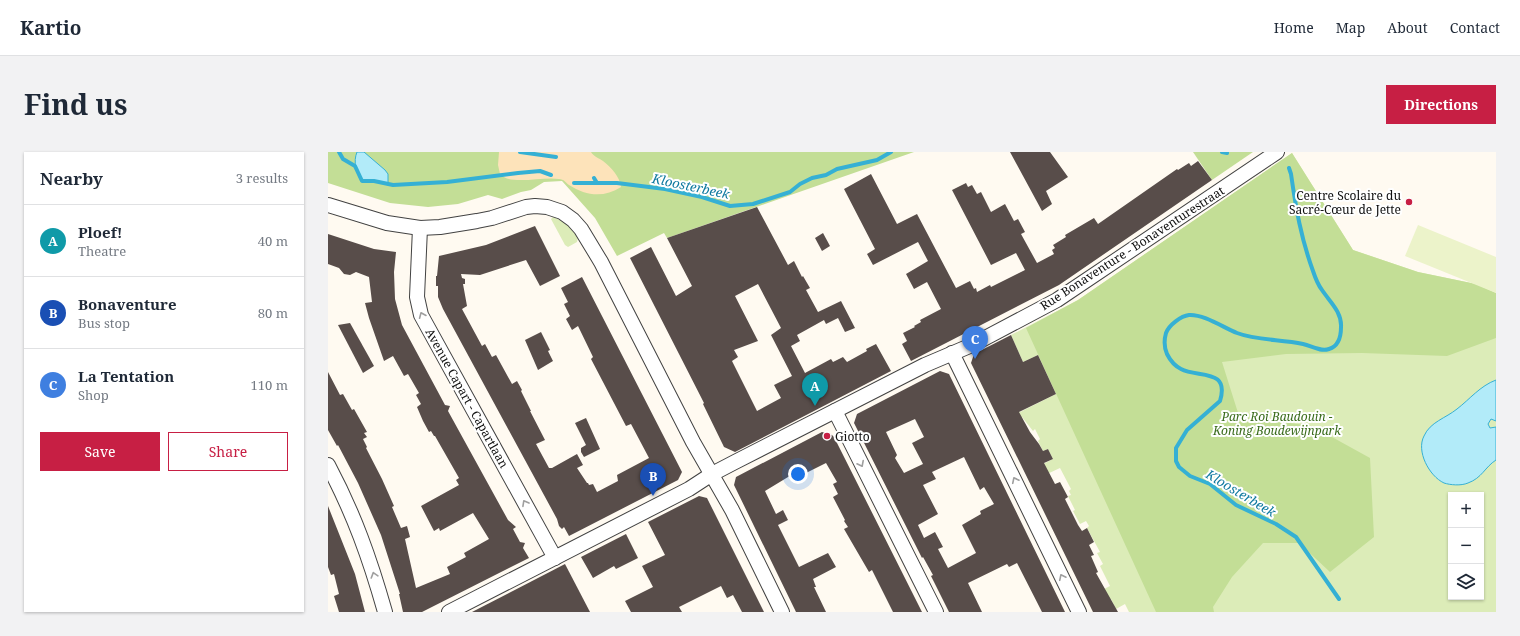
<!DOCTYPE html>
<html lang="en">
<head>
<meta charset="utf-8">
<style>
  body { margin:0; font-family:"Noto Serif",serif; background:#f2f2f3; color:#1f2937 }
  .controls { position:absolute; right:12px; bottom:12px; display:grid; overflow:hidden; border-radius:0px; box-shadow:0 1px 3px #0004 }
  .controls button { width:36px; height:36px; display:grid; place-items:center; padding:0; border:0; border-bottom:1px solid #e0e1e3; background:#fff; color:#1f2937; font:20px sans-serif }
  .you { position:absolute; left:470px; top:322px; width:14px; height:14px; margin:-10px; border:3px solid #fff; border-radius:50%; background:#1a73e8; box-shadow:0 0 0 6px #1a73e833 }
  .badge { display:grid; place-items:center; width:26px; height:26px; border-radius:50%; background:#c71f44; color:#fff; font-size:13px; font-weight:700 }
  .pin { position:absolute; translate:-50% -33px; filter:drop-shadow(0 1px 2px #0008) }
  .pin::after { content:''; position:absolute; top:21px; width:14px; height:12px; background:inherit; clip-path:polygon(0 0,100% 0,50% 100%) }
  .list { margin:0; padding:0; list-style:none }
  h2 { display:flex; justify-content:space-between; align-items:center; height:52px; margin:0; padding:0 16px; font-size:17px }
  h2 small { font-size:13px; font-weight:400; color:#747a83 }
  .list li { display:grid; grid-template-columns:26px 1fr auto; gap:12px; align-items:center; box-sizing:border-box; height:72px; padding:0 16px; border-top:1px solid #e0e1e3 }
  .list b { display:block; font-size:15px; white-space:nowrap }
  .list p { margin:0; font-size:13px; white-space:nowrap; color:#747a83 }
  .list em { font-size:13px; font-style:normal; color:#747a83 }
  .actions { display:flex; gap:8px; padding:12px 16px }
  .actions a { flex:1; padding:9px 0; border:1px solid #c71f44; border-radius:0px; text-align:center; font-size:14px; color:#c71f44 }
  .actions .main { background:#c71f44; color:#fff }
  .icon { flex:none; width:22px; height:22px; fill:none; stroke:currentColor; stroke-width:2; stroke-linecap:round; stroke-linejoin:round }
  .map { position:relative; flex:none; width:1168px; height:460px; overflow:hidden; border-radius:0px }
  header { display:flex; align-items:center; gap:24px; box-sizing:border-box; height:56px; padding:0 20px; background:#fff; border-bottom:1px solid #e0e1e3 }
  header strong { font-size:19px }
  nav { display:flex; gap:22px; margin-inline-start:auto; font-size:14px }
  .intro { display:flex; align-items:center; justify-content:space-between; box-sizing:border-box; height:96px; padding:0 24px }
  h1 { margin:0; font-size:28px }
  .button { padding:10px 18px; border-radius:0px; background:#c71f44; color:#fff; font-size:14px; font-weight:700 }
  main { display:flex; gap:24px; padding:0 24px }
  aside { flex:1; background:#fff; border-radius:0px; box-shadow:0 1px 3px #0004 }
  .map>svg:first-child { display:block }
</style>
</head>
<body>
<header>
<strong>Kartio</strong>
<nav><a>Home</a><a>Map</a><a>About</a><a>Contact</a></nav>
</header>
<div class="intro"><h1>Find us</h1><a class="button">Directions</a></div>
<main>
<aside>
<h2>Nearby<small>3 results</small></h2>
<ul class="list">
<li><span class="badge" style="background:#0f9aa8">A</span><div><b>Ploef!</b><p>Theatre</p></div><em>40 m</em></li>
<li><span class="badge" style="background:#1a4fb4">B</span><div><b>Bonaventure</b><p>Bus stop</p></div><em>80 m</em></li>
<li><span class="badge" style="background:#3f7fe0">C</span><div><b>La Tentation</b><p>Shop</p></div><em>110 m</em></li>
</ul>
<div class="actions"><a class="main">Save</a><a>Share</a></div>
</aside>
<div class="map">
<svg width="1168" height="460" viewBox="0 0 1168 460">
  <rect width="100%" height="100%" fill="#fffaf1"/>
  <g fill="#dcecb8" fill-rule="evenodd">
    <path d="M 964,1 L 1025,98 L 1090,120 L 1148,132 L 1168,141 L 1168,460 L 801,460 L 797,452 L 788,457 L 783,447 L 779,448 L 774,438 L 782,434 L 772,414 L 775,412 L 769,401 L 772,400 L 759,376 L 761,374 L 758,369 L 752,372 L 745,359 L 747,358 L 740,344 L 743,343 L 741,339 L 743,337 L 732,316 L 717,323 L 715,312 L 725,307 L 720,297 L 715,299 L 710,289 L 712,287 L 707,277 L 705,279 L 694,265 L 692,265 L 690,261 L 728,242 L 710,203 L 695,210 L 683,183 L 750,148 ZM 1123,343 L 1153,343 L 1153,445 L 1123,445 Z"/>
    <path d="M 225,65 C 236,69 244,75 250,85 L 249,90 L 240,95 L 237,93 L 223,67 Z"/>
  </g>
  <g fill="#c3de96">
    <path d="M 0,0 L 586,0 L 339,86 L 336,81 L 289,104 L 267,66 L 234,29 L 216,30 L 203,38 L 193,40 L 174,47 L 160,43 L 130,52 L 100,55 L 62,51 L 0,31 Z"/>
    <path d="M 865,0 L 925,0 L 884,28 Z"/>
    <path d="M 964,1 L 1025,98 L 1090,120 L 1148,132 L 1168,141 L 1168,186 L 1119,204 L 1034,201 L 958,202 L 894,210 L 911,264 L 984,274 L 1042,306 L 1046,385 L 1002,420 L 971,391 L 935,391 L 904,425 L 885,455 L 886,460 L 828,460 L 698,176 L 750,148 Z"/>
  </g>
  <path fill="#fde3ba" d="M 171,0 L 263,0 C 266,5 271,6 275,9 C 283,15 292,25 293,35 C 276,46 258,44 241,33 C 238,31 236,27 231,27 C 215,24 182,34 172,22 L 170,13 Z"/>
  <path fill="#ecf3ca" d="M 1090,73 L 1168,105 L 1168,141 L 1077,104 Z"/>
  <g fill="#b2ebf9" stroke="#35b0d4">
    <path d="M 29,0 L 36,0 L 57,18 L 60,22 L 60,33 L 46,29 L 34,29 C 28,20 25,10 29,0 Z"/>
    <path d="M 1168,228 L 1168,269 L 1163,267 L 1160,272 L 1162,276 L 1168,275 L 1168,308 C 1157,315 1154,326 1140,331 C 1133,334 1122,333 1116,331 C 1101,324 1088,299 1096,284 C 1102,270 1118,266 1129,257 C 1142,247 1152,234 1168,228 Z"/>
  </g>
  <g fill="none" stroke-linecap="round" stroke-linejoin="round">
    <g stroke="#35b0d4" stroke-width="4">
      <path d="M 11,0 L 15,7 L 27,14 L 34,29 L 46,29 L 65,33 L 119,30 L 190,21 L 212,19 L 223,23"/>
      <path d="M 192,0 L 228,5"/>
      <path d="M 894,0 L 899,1"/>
      <path d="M 961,16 L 963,22 C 968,57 973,86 985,119 C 987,125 990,133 994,138 C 1002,150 1014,160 1013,175 C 1013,184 1011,194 1001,197 C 992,200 984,194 975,192 C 953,187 930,189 909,181 C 896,176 876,162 861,163 C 853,164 841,173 838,181 C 836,188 836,195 839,202 C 842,208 847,214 853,217 C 870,226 902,216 892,249 L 859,278 L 848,296 L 848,309 L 851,315 L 862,324 L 882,332 L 908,353 L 948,372 L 968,385 L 1011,447"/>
      <path d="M 266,26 L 269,31 L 289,31 L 337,37 L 374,45 L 402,54 L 425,52 L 462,40 L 472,32 L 484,26 L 498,23 L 509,17 L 549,8 L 563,0"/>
      <path d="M 246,31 L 269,31"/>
    </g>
  </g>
  <g fill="#584d4a" fill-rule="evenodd">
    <path d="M 682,0 L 722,0 L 740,25 L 718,39 L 724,52 L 714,59 Z"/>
    <path d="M 870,9 L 884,28 L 731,133 L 583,209 L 574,192 L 579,189 L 575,181 L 587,175 L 586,174 L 593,170 L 592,168 L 613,157 L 599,130 L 586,137 L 578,122 L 600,109 L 590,90 L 545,113 L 539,102 L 547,97 L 516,37 L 543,22 L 569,72 L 589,62 L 628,136 L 642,129 L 646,137 L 648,136 L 649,140 L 662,133 L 663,135 L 697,118 L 688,101 L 663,113 L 624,38 L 638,31 L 640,35 L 644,33 L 649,42 L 653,40 L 663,60 L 677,52 L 686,69 L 690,67 L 697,80 L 693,82 L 709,111 L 726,102 L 724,98 L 727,96 L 725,93 L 738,85 L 737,83 L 766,66 L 770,72 L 849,17 L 850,18 L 861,11 L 863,14 Z"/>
    <path d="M 429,55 L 460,113 L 466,109 L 474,125 L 475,124 L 482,136 L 478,138 L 490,160 L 513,149 L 527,176 L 517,180 L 510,166 L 498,172 L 496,168 L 469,183 L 472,189 L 463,194 L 477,221 L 503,207 L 505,210 L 515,205 L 519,210 L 539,199 L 538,197 L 548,192 L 563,219 L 407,300 L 396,295 L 375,252 L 376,251 L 302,106 L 323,95 L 348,144 L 364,134 L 339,86 ZM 430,132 L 453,176 L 443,183 L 464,224 L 446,233 L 453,246 L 429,259 L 404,209 L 410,205 L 406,198 L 430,189 L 407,144 Z"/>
    <path d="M 207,74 L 232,124 L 212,134 L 198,108 L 152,123 L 133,122 L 134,126 L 137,127 L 137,132 L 135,132 L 139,154 L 134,157 L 154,194 L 157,192 L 164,205 L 168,203 L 184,232 L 189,229 L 194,238 L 193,239 L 203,259 L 202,259 L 217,288 L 208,292 L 221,316 L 224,316 L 249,302 L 255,313 L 249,316 L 259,331 L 260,331 L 261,333 L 265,332 L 269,340 L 290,329 L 289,323 L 321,306 L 303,272 L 298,274 L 263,207 L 265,205 L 250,174 L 244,178 L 238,167 L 242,164 L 236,152 L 240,150 L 233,136 L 254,125 L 354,320 L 350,328 L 241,384 L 236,375 L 234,377 L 231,374 L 229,367 L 115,157 L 110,145 L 110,134 L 108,134 L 108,124 L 109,124 L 111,104 L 158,93 Z"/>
    <path d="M 495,81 L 502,94 L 494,99 L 487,86 Z"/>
    <path d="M 0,82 L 46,97 L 68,100 L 66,120 L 67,147 L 74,173 L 117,253 L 122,254 L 120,259 L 180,368 L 188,375 L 185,377 L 192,390 L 197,391 L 195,396 L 201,406 L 94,460 L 75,460 L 71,442 L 72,442 L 53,383 L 30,331 L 10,293 L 9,294 L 0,278 L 0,220 L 12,243 L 15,242 L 24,258 L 26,257 L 39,280 L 36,281 L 39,285 L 35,287 L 39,295 L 38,296 L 54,327 L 66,354 L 64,355 L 73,376 L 79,374 L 82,385 L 77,387 L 88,436 L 122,422 L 119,415 L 138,405 L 136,401 L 161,387 L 145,361 L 112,379 L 111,376 L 106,379 L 93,354 L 131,333 L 128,328 L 131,326 L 107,284 L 106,284 L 103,279 L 101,280 L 95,269 L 89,255 L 93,252 L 88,243 L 91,241 L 80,222 L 76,224 L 65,204 L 56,209 L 41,166 L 37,151 L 44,150 L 41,125 L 28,120 L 22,123 L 16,122 L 11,116 L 0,112 Z"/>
    <path d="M 22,171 L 46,214 L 35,221 L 10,173 Z"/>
    <path d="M 213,180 L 222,198 L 220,199 L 225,209 L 210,218 L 197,188 Z"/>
    <path d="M 683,183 L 695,210 L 710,203 L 728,242 L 691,260 L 702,280 L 711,292 L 715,299 L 720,297 L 725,307 L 716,311 L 727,332 L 732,330 L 740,345 L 737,347 L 750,373 L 754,379 L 759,376 L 766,390 L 761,393 L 766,403 L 763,404 L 770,420 L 768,421 L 790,460 L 765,460 L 643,211 L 646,202 Z"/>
    <path d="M 612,219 L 621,222 L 737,460 L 714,460 L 689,411 L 681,415 L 679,412 L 640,431 L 654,460 L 621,460 L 603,424 L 605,423 L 595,405 L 594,406 L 526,271 L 529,262 ZM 587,267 L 596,285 L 584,291 L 595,312 L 576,321 L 567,306 L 569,303 L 558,280 ZM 636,305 L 652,338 L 656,335 L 666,352 L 652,359 L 653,362 L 634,373 L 648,401 L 620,416 L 610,397 L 615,395 L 607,380 L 596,386 L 590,373 L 610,362 L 595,333 L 608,327 L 604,320 Z"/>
    <path d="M 258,266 L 272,297 L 256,305 L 253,300 L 253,296 L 258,293 L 247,271 Z"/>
    <path d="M 494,280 L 504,283 L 506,285 L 594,460 L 565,460 L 544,418 L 541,420 L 516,377 L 520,375 L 516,369 L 517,368 L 505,345 L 510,342 L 505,332 L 509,330 L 498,311 L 474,323 L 472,319 L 465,322 L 437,339 L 448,362 L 455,358 L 460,368 L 450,373 L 471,415 L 500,401 L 508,415 L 485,427 L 488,435 L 486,435 L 498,460 L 468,460 L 406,333 L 408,325 Z"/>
    <path d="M 371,344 L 379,346 L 436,460 L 414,460 L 405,443 L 399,446 L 393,434 L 351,455 L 354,460 L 303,460 L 297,449 L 325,435 L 314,414 L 337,403 L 320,370 Z"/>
    <path d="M 0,354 L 27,422 L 37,460 L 11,460 L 6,444 L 11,442 L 6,422 L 3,423 L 0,415 Z"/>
    <path d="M 298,382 L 310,406 L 288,417 L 286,414 L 265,426 L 253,405 Z"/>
    <path d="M 237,412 L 262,460 L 144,460 Z"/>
  </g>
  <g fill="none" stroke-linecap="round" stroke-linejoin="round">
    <defs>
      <g id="minor">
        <path d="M 0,53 L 59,71 L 92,76 L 112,75 L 149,69 L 164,66 L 198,55 L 207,54 L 219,55 L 234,60 L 245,68 L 253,77 L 273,110 L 365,290 L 404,358 L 454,460"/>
        <path d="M 92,76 L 89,145 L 93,163 L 227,406"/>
        <path d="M 624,201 L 751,460"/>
        <path d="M 507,259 L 608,460"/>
        <path d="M 0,313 C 26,362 42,407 57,460"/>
        <path d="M 121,460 L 361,337 L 384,322 L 407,310 L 597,213 L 644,193 L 729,148 L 949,0"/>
      </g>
    </defs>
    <use href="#minor" stroke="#424242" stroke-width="16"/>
    <use href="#minor" stroke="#fff" stroke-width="14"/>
  </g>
  <defs><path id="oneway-chevron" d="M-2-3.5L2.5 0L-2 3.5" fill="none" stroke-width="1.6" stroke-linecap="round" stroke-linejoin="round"/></defs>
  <g stroke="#9f9f9f">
    <use href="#oneway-chevron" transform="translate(94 163) rotate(-113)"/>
    <use href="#oneway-chevron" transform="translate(533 312) rotate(63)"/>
    <use href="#oneway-chevron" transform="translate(687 328) rotate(-116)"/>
    <use href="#oneway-chevron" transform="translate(197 351) rotate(-119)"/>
    <use href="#oneway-chevron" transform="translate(46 423) rotate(-107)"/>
    <use href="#oneway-chevron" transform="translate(734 425) rotate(-116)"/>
  </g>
  <g fill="#c71f44" stroke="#fff" stroke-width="1.5">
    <circle cx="1081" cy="50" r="4"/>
    <circle cx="499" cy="284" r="4"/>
  </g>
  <g text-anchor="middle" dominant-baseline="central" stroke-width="4" stroke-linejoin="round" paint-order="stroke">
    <g font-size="12" fill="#0f0f0f" stroke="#fff" text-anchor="end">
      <text x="1073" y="43">Centre Scolaire du<tspan x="1073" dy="14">Sacré-Cœur de Jette</tspan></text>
      <text x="507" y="284" text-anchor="start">Giotto</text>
    </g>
    <g font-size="12" fill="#0f0f0f" stroke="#fff">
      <text transform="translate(804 96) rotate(-33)">Rue Bonaventure - Bonaventurestraat</text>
      <text transform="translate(139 246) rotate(61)">Avenue Capart - Capartlaan</text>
    </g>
    <g font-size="12" font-style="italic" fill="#396b1b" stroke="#fff">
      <text x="949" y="264">Parc Roi Baudouin -<tspan x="949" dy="14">Koning Boudewijnpark</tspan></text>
    </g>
    <g font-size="13" font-style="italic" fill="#107aa0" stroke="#fff">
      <text transform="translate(363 34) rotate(12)">Kloosterbeek</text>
      <text transform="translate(913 341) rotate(31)">Kloosterbeek</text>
    </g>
  </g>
</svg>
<div class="controls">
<button>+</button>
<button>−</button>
<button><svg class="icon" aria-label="layers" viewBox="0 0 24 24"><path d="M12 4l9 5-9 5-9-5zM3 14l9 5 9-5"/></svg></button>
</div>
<div class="you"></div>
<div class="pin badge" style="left:487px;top:254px;background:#0f9aa8">A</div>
<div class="pin badge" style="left:325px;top:344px;background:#1a4fb4">B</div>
<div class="pin badge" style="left:647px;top:207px;background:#3f7fe0">C</div>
</div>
</main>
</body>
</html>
